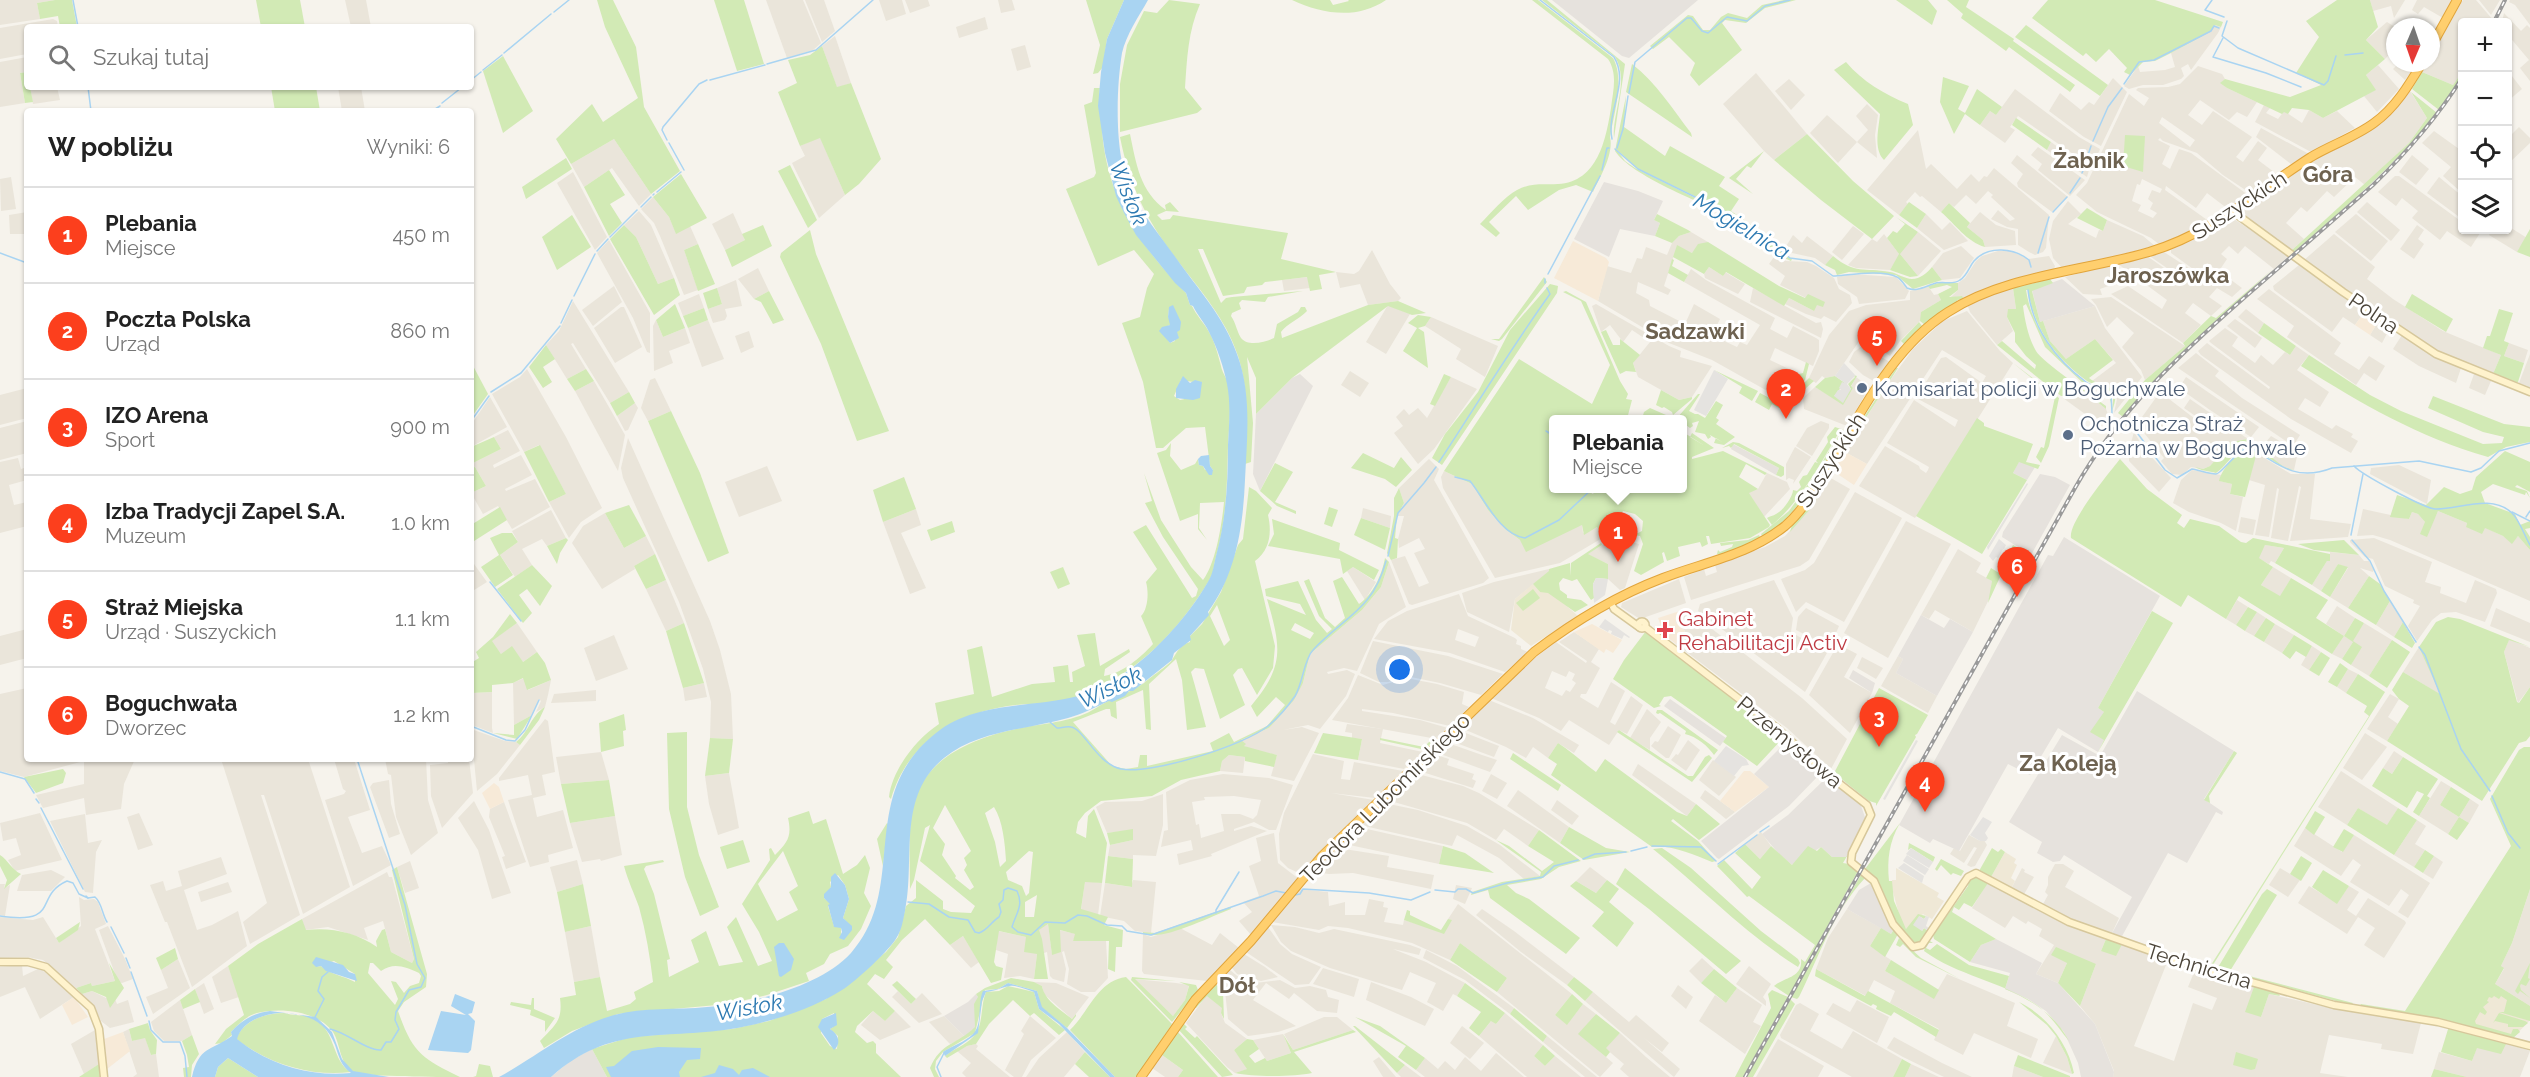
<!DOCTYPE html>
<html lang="pl">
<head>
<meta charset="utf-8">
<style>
  body { margin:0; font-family:Raleway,sans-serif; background:#f6f6f6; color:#222 }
  .controls { position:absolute; right:18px; top:18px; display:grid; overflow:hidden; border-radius:6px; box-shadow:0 2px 4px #0004 }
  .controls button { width:54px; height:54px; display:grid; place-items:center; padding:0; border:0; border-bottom:2px solid #e0e0e0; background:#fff; color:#222; font:30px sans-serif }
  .compass { position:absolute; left:2386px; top:18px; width:54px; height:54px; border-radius:50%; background:#fff; box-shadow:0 2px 4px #0004; rotate:182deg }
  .you { position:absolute; left:1400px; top:670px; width:21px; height:21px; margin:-15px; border:4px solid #fff; border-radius:50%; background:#1a73e8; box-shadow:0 0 0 9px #1a73e833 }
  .badge { display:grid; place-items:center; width:39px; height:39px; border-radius:50%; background:#fc3f1d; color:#fff; font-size:20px; font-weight:700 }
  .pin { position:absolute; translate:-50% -50px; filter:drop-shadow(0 2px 3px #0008) }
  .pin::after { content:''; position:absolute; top:32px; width:21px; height:18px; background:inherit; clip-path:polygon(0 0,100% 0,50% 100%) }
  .popup { position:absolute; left:1549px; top:415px; width:138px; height:78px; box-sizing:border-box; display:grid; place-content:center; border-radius:6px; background:#fff; filter:drop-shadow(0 2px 4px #0005); font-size:20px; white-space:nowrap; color:#767676 }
  .popup b { font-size:22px; color:#222 }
  .popup::after { content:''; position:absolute; left:50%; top:100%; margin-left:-12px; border:12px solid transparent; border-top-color:#fff }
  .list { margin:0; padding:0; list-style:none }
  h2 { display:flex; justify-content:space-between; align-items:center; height:78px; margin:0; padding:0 24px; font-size:26px }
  h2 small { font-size:20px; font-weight:400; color:#767676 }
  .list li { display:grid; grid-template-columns:39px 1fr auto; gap:18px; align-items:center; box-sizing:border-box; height:96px; padding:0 24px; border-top:2px solid #e0e0e0 }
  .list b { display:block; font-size:22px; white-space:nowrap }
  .list p { margin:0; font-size:20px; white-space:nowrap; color:#767676 }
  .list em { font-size:20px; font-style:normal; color:#767676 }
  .icon { flex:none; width:33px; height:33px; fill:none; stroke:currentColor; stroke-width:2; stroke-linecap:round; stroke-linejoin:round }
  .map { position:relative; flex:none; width:2530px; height:1077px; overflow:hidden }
  .search { position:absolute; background:#fff; box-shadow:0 2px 4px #0004; left:24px; top:24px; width:450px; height:66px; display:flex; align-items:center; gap:15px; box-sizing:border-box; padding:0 21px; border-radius:6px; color:#767676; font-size:22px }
  .panel { position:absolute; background:#fff; box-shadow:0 2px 4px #0004; left:24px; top:108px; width:450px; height:654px; border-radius:6px }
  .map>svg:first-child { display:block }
</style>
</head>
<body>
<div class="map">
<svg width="2530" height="1077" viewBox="0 0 2530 1077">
  <rect width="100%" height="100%" fill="#f6f3ec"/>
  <g fill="#eae5da" fill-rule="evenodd">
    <path d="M 0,0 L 55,0 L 37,3 L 40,19 L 0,25 Z"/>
    <path d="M 345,0 L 366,0 L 371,27 L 351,27 Z"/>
    <path d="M 766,0 L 803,0 L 821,43 L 813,50 L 787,58 Z"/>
    <path d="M 805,0 L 824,0 L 835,31 L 822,42 Z"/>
    <path d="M 879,0 L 902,0 L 906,14 L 886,21 Z"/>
    <path d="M 905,0 L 928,0 L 930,6 L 910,13 Z"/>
    <path d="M 998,0 L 1012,0 L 1015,10 L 1001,13 Z"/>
    <path d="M 2370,0 L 2405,0 L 2394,18 L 2391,6 L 2373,11 Z"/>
    <path d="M 2417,0 L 2453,0 L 2443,18 L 2424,7 L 2418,14 L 2412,10 Z"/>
    <path d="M 2463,0 L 2476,0 L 2493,20 L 2491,22 L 2462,22 L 2462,72 L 2453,85 L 2422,72 L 2426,63 L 2431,63 L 2431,55 Z"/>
    <path d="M 2479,0 L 2500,0 L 2491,15 Z"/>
    <path d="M 2510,0 L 2530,0 L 2530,25 L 2515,5 L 2509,2 Z"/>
    <path d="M 2504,13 L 2521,31 L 2527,25 L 2530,28 L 2530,81 L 2520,68 L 2529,60 L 2508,35 L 2508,22 L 2502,22 Z"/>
    <path d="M 985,17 L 988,29 L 959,38 L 956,27 Z"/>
    <path d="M 53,19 L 57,21 L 58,27 L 27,27 L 27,54 L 0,59 L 0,28 Z"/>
    <path d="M 2387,22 L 2395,27 L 2395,48 L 2385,59 L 2366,40 Z"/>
    <path d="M 2215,25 L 2221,27 L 2218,33 L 2191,70 L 2188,64 L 2181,68 L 2184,76 L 2181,79 L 2163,85 L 2143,85 L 2129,89 L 2124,86 L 2138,66 L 2140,72 L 2165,70 L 2175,67 L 2171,53 Z"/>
    <path d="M 835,36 L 851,83 L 837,88 L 822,46 Z"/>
    <path d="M 1025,45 L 1031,67 L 1017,71 L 1011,49 Z"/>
    <path d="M 27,57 L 27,72 L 20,73 L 25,103 L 0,107 L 0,62 Z"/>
    <path d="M 2399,63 L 2418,63 L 2405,80 L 2393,69 Z"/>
    <path d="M 2378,65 L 2399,89 L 2377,112 L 2364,96 L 2375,90 L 2366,75 Z"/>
    <path d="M 2198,66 L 2222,74 L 2225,79 L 2221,83 L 2227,88 L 2257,102 L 2247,117 L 2237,112 L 2229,120 L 2200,100 L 2188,115 L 2202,125 L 2213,111 L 2252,137 L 2236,157 L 2243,162 L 2258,141 L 2267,148 L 2258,160 L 2278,175 L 2250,193 L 2223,175 L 2197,153 L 2163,141 L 2160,138 L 2158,140 L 2170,146 L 2162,164 L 2170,169 L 2179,149 L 2191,153 L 2248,195 L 2228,209 L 2207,193 L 2196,208 L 2166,186 L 2165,190 L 2210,222 L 2200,229 L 2160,245 L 2151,238 L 2097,212 L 2076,195 L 2087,183 L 2129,94 L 2144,106 L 2149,98 L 2136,90 L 2138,88 L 2168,87 L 2180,84 ZM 2162,117 L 2195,140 L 2190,147 L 2159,123 ZM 2142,179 L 2162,189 L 2160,193 L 2152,190 L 2148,199 L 2153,203 L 2150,209 L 2157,213 L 2153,218 L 2138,211 L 2141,205 L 2132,201 L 2137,184 L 2140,185 Z"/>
    <path d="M 2508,71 L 2522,89 L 2508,101 Z"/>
    <path d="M 1756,73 L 1807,134 L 1774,160 L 1764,151 L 1723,104 Z"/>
    <path d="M 2113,78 L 2127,92 L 2101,146 L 2084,137 L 2049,111 L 2060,93 L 2081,110 L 2089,102 L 2094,105 Z"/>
    <path d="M 1789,79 L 1805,95 L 1791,110 L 1775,91 Z"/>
    <path d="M 30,87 L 57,87 L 60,100 L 33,104 Z"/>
    <path d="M 338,87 L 361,87 L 365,111 L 342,111 Z"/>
    <path d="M 2015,89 L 2079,137 L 2100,149 L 2092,167 L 2018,116 L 2010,127 L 2015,130 L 2005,143 L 1980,125 L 1990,111 L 1996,115 Z"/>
    <path d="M 2410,91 L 2427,118 L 2409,143 L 2365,185 L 2355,177 L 2334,197 L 2327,191 L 2307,212 L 2301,207 L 2286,223 L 2304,239 L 2291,251 L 2277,238 L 2274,241 L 2238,213 L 2317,158 L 2367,133 L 2397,108 Z"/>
    <path d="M 1867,104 L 1878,115 L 1875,135 L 1877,158 L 1857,142 L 1838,163 L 1810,133 L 1827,115 L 1857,142 L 1868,130 L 1856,116 Z"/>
    <path d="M 2264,105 L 2270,108 L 2266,113 L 2278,119 L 2284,111 L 2302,123 L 2309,110 L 2323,118 L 2337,111 L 2355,128 L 2311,152 L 2255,122 Z"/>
    <path d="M 2519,127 L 2530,138 L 2530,143 L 2508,164 L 2508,138 Z"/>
    <path d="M 2261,128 L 2309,154 L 2291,164 L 2256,137 Z"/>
    <path d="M 1918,130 L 1926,169 L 1931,164 L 1957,189 L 1971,174 L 1979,182 L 1984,176 L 1987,177 L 1994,168 L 2049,215 L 2046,248 L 2043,252 L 2035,255 L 2029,252 L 2018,245 L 2018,229 L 2007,227 L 1991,219 L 1998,210 L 2010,221 L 2015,219 L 1991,197 L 1993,195 L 1988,191 L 1976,204 L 1966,195 L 1954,207 L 1949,203 L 1941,212 L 1922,196 L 1920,197 L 1915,192 L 1906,202 L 1908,204 L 1899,215 L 1867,190 Z"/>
    <path d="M 2434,131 L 2459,149 L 2462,149 L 2462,193 L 2443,176 L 2451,167 L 2422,143 Z"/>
    <path d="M 820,137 L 845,195 L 819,218 L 792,163 L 805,156 L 800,146 Z"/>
    <path d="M 614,139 L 651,194 L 639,206 L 612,168 L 584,187 L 571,164 Z"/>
    <path d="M 2051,142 L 2089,170 L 2087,177 L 2047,150 Z"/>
    <path d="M 2038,147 L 2085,180 L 2070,196 L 2038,170 L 2042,164 L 2031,155 Z"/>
    <path d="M 2017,155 L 2068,197 L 2052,212 L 2018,187 L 2017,183 L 2023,174 L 2011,163 Z"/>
    <path d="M 2412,155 L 2429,169 L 2416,185 L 2399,172 Z"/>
    <path d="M 573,172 L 607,237 L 595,250 L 557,183 Z"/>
    <path d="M 2395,176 L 2399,176 L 2462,222 L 2462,230 L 2474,230 L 2480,233 L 2471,247 L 2447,231 L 2440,240 L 2412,218 L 2418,211 L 2402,198 L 2396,206 L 2378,192 Z"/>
    <path d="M 11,177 L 16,209 L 1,211 L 0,179 Z"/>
    <path d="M 2439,177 L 2462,196 L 2462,219 L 2427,193 Z"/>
    <path d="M 653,197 L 669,217 L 676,233 L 690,226 L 698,244 L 684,250 L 698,290 L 684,295 L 660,236 L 654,223 L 641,209 Z"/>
    <path d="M 2068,201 L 2081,214 L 2068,224 L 2096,238 L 2099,230 L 2103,231 L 2107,220 L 2143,236 L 2155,246 L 2063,269 L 2053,258 L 2049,239 L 2053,221 Z"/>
    <path d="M 2367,202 L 2400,230 L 2391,241 L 2357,212 Z"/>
    <path d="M 639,211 L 651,225 L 674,278 L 658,284 L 636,237 L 624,225 Z"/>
    <path d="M 27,212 L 27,234 L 10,234 L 9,215 Z"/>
    <path d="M 1980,212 L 1996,225 L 2015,231 L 2016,245 L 1985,247 L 1983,240 L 1967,227 Z"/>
    <path d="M 733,213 L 745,240 L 725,250 L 712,224 Z"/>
    <path d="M 1926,214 L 1942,230 L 1950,222 L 1968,241 L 1944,250 L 1917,228 Z"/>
    <path d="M 2356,214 L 2388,241 L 2371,261 L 2335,232 Z"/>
    <path d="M 2231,217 L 2289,256 L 2274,269 L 2245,246 L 2238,254 L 2229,246 L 2221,254 L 2227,259 L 2219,271 L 2242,288 L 2232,297 L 2217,288 L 2209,297 L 2222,306 L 2211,316 L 2193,303 L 2185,313 L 2201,325 L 2183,343 L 2111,294 L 2128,286 L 2162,309 L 2167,300 L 2118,264 L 2147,256 L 2184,282 L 2184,280 L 2151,257 L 2151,255 L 2164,252 L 2210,282 L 2218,271 L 2207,263 L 2200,274 L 2171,253 L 2171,250 L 2202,236 Z"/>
    <path d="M 2417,225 L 2424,230 L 2418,239 L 2424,244 L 2414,259 L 2400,249 Z"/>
    <path d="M 1853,226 L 1864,234 L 1842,260 L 1832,252 Z"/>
    <path d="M 2508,226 L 2527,238 L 2517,252 L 2489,235 L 2492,230 L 2508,230 Z"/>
    <path d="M 1691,232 L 1708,242 L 1692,253 L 1677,246 L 1664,286 L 1671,290 L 1668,295 L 1638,282 L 1636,293 L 1649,300 L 1650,306 L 1685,324 L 1694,304 L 1720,319 L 1714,331 L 1723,336 L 1722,340 L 1737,347 L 1740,342 L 1747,345 L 1760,325 L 1684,282 L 1691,269 L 1706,280 L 1775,318 L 1770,329 L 1787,338 L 1793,326 L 1816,338 L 1819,340 L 1819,351 L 1813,366 L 1775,348 L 1770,360 L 1799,374 L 1780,398 L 1712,360 L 1669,343 L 1598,301 L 1607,266 L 1631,273 L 1637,258 L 1642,259 L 1646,247 L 1667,255 L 1672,243 L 1679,236 Z"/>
    <path d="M 1918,232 L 1941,251 L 1918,276 L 1900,254 L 1890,270 L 1856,268 L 1848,265 L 1872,239 L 1877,242 L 1884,234 L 1899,254 Z"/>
    <path d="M 2334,234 L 2375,267 L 2367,279 L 2393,299 L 2443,331 L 2501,355 L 2493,374 L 2440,353 L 2384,317 L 2303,261 Z"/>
    <path d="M 1793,235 L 1802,243 L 1807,236 L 1833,256 L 1825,265 L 1815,258 L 1792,253 L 1785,248 Z"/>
    <path d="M 609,240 L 650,313 L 650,353 L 647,352 L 633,318 L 597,253 Z"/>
    <path d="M 1961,246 L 1974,258 L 1960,278 L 1942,280 L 1932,267 L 1943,253 Z"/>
    <path d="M 1372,250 L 1390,284 L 1401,298 L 1398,301 L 1368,305 L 1360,284 L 1340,288 L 1336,272 L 1354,274 L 1359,271 Z"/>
    <path d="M 1998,251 L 2011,251 L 2028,259 L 2049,256 L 2055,266 L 2054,269 L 2052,272 L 2004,283 L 1964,299 L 1961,296 L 1950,298 L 1958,290 L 1958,283 L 1965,278 L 1976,261 L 1982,256 Z"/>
    <path d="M 1776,254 L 1786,261 L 1807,262 L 1816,266 L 1834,278 L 1839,289 L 1850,295 L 1852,303 L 1836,322 L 1824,316 L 1821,319 L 1806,314 L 1785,304 L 1789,298 L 1814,311 L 1806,298 L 1780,285 L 1785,276 L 1769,264 Z"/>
    <path d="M 2115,264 L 2127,274 L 2120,282 L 2100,289 L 2102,295 L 2083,294 L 2065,277 Z"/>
    <path d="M 2299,265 L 2365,311 L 2355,325 L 2343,317 L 2332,332 L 2274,290 L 2273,286 Z"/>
    <path d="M 1709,267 L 1723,276 L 1725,272 L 1745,284 L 1738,294 L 1705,278 L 1704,274 Z"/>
    <path d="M 758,268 L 769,291 L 754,299 L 738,279 Z"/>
    <path d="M 1850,274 L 1896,277 L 1909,291 L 1905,299 L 1859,304 L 1857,297 L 1838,284 L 1837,277 Z"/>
    <path d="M 1308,277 L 1310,288 L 1284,291 L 1282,280 Z"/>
    <path d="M 736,280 L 742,306 L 725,309 L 727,316 L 725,320 L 713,323 L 708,309 L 722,304 L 717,288 Z"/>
    <path d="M 614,286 L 622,302 L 593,326 L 582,310 Z"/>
    <path d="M 1928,286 L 1934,295 L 1938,294 L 1941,300 L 1921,312 L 1921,320 L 1900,341 L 1890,356 L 1864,339 L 1860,340 L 1835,376 L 1825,378 L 1822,376 L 1816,383 L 1809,378 L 1829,335 L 1849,311 L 1866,305 L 1910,300 L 1910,291 Z"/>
    <path d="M 1753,288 L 1816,323 L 1821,322 L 1823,329 L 1821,338 L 1750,302 Z"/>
    <path d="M 2013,288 L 2016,309 L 2007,317 L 2013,331 L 1997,345 L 1970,312 L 1967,304 Z"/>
    <path d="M 2269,289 L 2341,343 L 2334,354 L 2359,370 L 2369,356 L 2385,366 L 2376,381 L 2364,373 L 2356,385 L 2287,337 L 2294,326 L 2257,299 Z"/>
    <path d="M 699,294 L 704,308 L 683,316 L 678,303 Z"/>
    <path d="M 2111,297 L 2185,346 L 2145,380 L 2141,370 L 2122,347 L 2134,333 L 2117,317 L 2107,327 L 2096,305 L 2091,299 Z"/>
    <path d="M 573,301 L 629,392 L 610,403 L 573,343 L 571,344 L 586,369 L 567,379 L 546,345 L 559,331 Z"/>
    <path d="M 1596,304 L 1669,346 L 1681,351 L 1680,357 L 1712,366 L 1692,397 L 1679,400 L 1638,377 L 1633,363 L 1650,342 L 1632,330 L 1623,342 L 1610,325 L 1601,332 L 1592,306 Z"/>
    <path d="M 1388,305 L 1410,314 L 1386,354 L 1366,342 Z"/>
    <path d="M 2095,306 L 2105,328 L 2142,377 L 2114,413 L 2117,399 L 2105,384 L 2092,381 L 2116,363 L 2095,339 L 2066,359 L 2050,341 L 2043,321 Z"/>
    <path d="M 621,307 L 624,307 L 642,347 L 615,363 L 594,328 Z"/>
    <path d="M 2246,309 L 2264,323 L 2258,333 L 2238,317 Z"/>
    <path d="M 1967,311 L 2000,351 L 2013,363 L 1915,518 L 1859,486 L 1885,446 L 1919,466 L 1920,469 L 1926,473 L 1928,470 L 1929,467 L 1887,443 L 1914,400 L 1955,427 L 1958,420 L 1916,398 L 1941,358 L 1946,357 L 1982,383 L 1986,376 L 1942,350 L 1867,464 L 1845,452 L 1886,386 L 1913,349 L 1943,321 Z"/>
    <path d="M 1431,317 L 1498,346 L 1485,377 L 1456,359 L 1461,349 L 1425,326 Z"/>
    <path d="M 2235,319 L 2262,338 L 2255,348 L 2227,326 Z"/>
    <path d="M 656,320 L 663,337 L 685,328 L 690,343 L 669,351 L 673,363 L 654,371 L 653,326 Z"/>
    <path d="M 708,320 L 724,359 L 702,367 L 688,328 Z"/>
    <path d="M 2379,320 L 2390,328 L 2382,343 L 2370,335 Z"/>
    <path d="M 2225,328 L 2238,337 L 2232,346 L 2255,363 L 2261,355 L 2273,365 L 2285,352 L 2290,355 L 2296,346 L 2309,355 L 2297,370 L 2329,392 L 2320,407 L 2305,398 L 2298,409 L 2332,429 L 2336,425 L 2353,434 L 2351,437 L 2358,441 L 2351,453 L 2291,419 L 2201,355 L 2198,351 L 2207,343 L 2269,389 L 2270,387 L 2211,343 L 2209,341 Z"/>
    <path d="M 749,331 L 754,347 L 741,353 L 735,336 Z"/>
    <path d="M 2402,335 L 2436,358 L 2461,368 L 2456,383 L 2419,366 L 2393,349 Z"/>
    <path d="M 2509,343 L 2528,350 L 2524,363 L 2504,356 Z"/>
    <path d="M 1862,346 L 1890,362 L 1877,383 L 1863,375 L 1849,362 L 1854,352 Z"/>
    <path d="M 2196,353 L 2219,371 L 2215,376 L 2242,398 L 2300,435 L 2293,446 L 2178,368 Z"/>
    <path d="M 2530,354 L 2530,390 L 2519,383 Z"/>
    <path d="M 527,369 L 566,437 L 602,508 L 581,522 L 569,538 L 549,502 L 566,494 L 539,445 L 524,452 L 492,394 L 520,377 Z"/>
    <path d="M 1350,371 L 1369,383 L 1360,397 L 1341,385 Z"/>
    <path d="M 2474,374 L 2491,381 L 2485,395 L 2469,388 Z"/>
    <path d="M 1451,377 L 1477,389 L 1434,449 L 1418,464 L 1394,433 L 1403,426 L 1396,417 L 1404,409 L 1409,415 L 1418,408 L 1427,418 Z"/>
    <path d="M 1856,377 L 1872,389 L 1865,395 L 1847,426 L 1804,409 L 1803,398 L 1815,387 L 1843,404 L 1853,388 L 1851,387 Z"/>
    <path d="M 2186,377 L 2202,388 L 2259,427 L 2251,437 L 2210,410 L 2179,388 Z"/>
    <path d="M 655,378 L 671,411 L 648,421 L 641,408 L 650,380 Z"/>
    <path d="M 594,381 L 625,435 L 618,471 L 575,391 Z"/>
    <path d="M 2074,384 L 2106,409 L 2109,417 L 2099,424 L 2063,398 Z"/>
    <path d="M 27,388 L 27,418 L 0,425 L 0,395 Z"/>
    <path d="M 2160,392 L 2199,422 L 2201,420 L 2184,408 L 2190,399 L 2248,439 L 2230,443 L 2210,466 L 2203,469 L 2191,467 L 2182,475 L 2172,474 L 2161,461 L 2164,458 L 2137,424 Z"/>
    <path d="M 490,397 L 507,427 L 471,447 L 471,425 Z"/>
    <path d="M 635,403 L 638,408 L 628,430 L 625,431 L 617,416 Z"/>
    <path d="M 27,421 L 27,453 L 0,460 L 0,428 Z"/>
    <path d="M 1821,421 L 1829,424 L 1829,428 L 1812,456 L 1796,446 L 1807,428 Z"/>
    <path d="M 508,430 L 520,451 L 493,465 L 494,468 L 521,455 L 532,475 L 505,489 L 506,491 L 535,479 L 550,507 L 512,529 L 498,506 L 483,514 L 471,493 L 486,486 L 475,467 L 471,468 L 471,459 L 473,463 L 501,449 L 494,437 Z"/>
    <path d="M 2134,432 L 2145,450 L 2171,478 L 2159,492 L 2129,461 L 2129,450 Z"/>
    <path d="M 2271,436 L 2298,452 L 2294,470 L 2284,467 L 2260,449 Z"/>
    <path d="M 628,438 L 710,621 L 720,650 L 731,694 L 733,739 L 710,738 L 711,702 L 703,669 L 679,602 L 623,478 L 621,468 Z"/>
    <path d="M 1795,447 L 1811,457 L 1793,484 L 1794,480 L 1789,478 L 1786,480 L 1786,464 Z"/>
    <path d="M 2256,453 L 2291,474 L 2315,474 L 2310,519 L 2351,524 L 2348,537 L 2290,541 L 2301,487 L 2299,486 L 2288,541 L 2271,538 L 2279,489 L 2277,488 L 2269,537 L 2255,535 L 2265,485 L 2249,480 Z"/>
    <path d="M 18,458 L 21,469 L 27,467 L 27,480 L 9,485 L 14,505 L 27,502 L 27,526 L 0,533 L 0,462 Z"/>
    <path d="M 1429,459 L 1439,469 L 1434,480 L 1489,578 L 1483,583 L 1412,605 L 1409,604 L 1391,560 L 1405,556 L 1419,587 L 1429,583 L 1414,553 L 1425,549 L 1419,538 L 1399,548 L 1398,539 L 1404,516 L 1397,516 L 1404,503 L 1399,488 Z"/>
    <path d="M 2399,465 L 2431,480 L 2427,504 L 2370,474 L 2371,468 Z"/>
    <path d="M 767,466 L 782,501 L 739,517 L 725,482 Z"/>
    <path d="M 2192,470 L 2221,475 L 2220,481 L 2232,484 L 2230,494 L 2243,497 L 2236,531 L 2221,523 L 2189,512 L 2173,503 L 2181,480 Z"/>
    <path d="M 1444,471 L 1472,484 L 1488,510 L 1505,529 L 1520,540 L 1582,525 L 1583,533 L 1597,527 L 1604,537 L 1560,563 L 1495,578 L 1443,488 L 1441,477 Z"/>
    <path d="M 1767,473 L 1787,482 L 1790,489 L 1764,517 L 1748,492 L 1758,489 Z"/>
    <path d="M 1829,477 L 1850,489 L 1809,560 L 1800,566 L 1691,600 L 1684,577 L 1704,569 L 1706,576 L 1717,572 L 1715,565 L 1765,547 L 1785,536 L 1812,507 Z"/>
    <path d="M 1855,492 L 1902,518 L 1844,622 L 1806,602 L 1796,612 L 1781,579 L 1805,570 L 1814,563 Z"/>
    <path d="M 1363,508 L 1391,516 L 1390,528 L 1361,518 Z"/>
    <path d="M 916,509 L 921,525 L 901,533 L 926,588 L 910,594 L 883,522 Z"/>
    <path d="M 2363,509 L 2409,519 L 2412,512 L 2418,514 L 2425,522 L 2435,517 L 2438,511 L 2467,523 L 2466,527 L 2484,527 L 2503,536 L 2512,543 L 2518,536 L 2530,550 L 2530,601 L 2390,540 L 2373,535 L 2357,536 Z"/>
    <path d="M 551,510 L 566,538 L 547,546 L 542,539 L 522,549 L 532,565 L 515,577 L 500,555 L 518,542 L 512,531 Z"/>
    <path d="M 605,513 L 624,548 L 646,536 L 655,554 L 634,566 L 635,569 L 602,589 L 572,543 L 583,526 Z"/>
    <path d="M 2241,517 L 2256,520 L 2253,535 L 2238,532 Z"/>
    <path d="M 1906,521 L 1951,544 L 1888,658 L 1844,633 Z"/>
    <path d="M 2374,538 L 2432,562 L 2425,582 L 2441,587 L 2440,593 L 2466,603 L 2475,580 L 2496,589 L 2497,593 L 2485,622 L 2456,612 L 2441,613 L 2432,620 L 2417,641 L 2408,626 L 2420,606 L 2413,603 L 2414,600 L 2385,586 L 2373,559 L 2365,557 L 2350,542 L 2350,540 Z"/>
    <path d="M 1620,539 L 1639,544 L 1625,588 L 1620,590 L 1608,579 L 1608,564 L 1587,554 L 1606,543 Z"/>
    <path d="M 2265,545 L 2284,548 L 2275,563 L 2271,561 L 2269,564 L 2258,558 Z"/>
    <path d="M 1958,549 L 1981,563 L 1976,572 L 1992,581 L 1991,595 L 1973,632 L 1935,610 L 1929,619 L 1921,615 Z"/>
    <path d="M 2330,552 L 2359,555 L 2364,561 L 2369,561 L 2374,570 L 2373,572 L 2360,568 L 2369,576 L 2348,608 L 2330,597 L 2348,568 L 2338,564 L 2321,591 L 2312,585 L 2327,561 L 2330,561 Z"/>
    <path d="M 1389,562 L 1406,607 L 1379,624 L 1357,671 L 1344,668 L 1327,672 L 1328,674 L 1347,670 L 1355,674 L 1346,696 L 1320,729 L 1308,725 L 1283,730 L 1302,727 L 1319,733 L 1294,781 L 1271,776 L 1277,755 L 1250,749 L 1244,746 L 1241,740 L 1269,728 L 1303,683 L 1310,654 L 1362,610 L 1381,587 Z"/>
    <path d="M 474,564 L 487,582 L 471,592 L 471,566 Z"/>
    <path d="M 1353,567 L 1376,582 L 1365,600 L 1347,571 Z"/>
    <path d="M 2273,567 L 2291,578 L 2280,597 L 2261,585 Z"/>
    <path d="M 1549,569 L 1550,571 L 1515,599 L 1509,632 L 1467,612 L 1462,593 L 1494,582 Z"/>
    <path d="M 1679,579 L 1686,603 L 1640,619 L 1621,607 L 1622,603 Z"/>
    <path d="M 666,580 L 684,623 L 666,631 L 646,589 Z"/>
    <path d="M 1774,580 L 1793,618 L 1791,632 L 1827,653 L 1805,692 L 1698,611 L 1700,604 Z"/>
    <path d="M 1459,594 L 1468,616 L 1515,638 L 1517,640 L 1516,644 L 1521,646 L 1521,649 L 1528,652 L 1505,672 L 1450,653 L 1374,639 L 1388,621 L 1407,611 ZM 1458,629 L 1479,637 L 1475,647 L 1455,640 Z"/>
    <path d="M 2237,600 L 2248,607 L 2236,625 L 2226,619 Z"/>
    <path d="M 2390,601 L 2403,622 L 2394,637 L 2376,625 Z"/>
    <path d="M 2337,606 L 2355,618 L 2344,636 L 2352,641 L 2364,623 L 2392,640 L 2369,676 L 2351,665 L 2361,647 L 2353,642 L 2342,659 L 2332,654 L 2344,636 L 2326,624 Z"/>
    <path d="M 1806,608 L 1839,626 L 1830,647 L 1796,630 L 1798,617 Z"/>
    <path d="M 2496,608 L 2530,623 L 2530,642 L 2490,626 Z"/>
    <path d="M 1686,609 L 1802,698 L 1847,739 L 1831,769 L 1787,728 L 1676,644 L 1685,631 L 1675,622 Z"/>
    <path d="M 2257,612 L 2266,618 L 2254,636 L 2245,631 Z"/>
    <path d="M 517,623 L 537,652 L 523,662 L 501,654 L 491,641 Z"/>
    <path d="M 2275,624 L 2294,635 L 2282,653 L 2264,642 Z"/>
    <path d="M 27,629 L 27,658 L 0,665 L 0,636 Z"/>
    <path d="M 1574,632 L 1599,649 L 1591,662 L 1600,668 L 1586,694 L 1581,694 L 1580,697 L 1598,708 L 1611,682 L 1625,691 L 1610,722 L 1615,725 L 1631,696 L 1643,705 L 1627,734 L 1619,730 L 1609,745 L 1569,720 L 1561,731 L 1539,718 L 1491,698 L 1527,664 L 1556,642 L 1586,663 L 1587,661 L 1559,642 ZM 1552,671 L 1566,677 L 1569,671 L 1575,674 L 1572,680 L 1576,683 L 1570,692 L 1566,690 L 1562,696 L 1545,688 Z"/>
    <path d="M 614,635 L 628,669 L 596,681 L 584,648 Z"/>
    <path d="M 2509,639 L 2530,648 L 2530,687 L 2518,703 L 2504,652 Z"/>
    <path d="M 1373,641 L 1448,656 L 1503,674 L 1481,695 L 1440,683 L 1406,676 L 1388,682 L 1379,682 L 1360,673 Z"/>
    <path d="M 1838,644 L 1857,654 L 1844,677 L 1872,693 L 1850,733 L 1809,695 Z"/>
    <path d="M 2312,646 L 2321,652 L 2309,670 L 2301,665 Z"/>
    <path d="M 2419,647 L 2421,650 L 2441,695 L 2403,672 Z"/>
    <path d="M 1898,656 L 1903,659 L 1896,673 L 1937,696 L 1928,713 L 1881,686 Z"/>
    <path d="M 1862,657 L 1883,668 L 1876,679 L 1857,668 Z"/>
    <path d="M 2348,669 L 2358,674 L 2346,693 L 2337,687 Z"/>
    <path d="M 1358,675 L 1383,685 L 1406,678 L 1437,684 L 1464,692 L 1462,704 L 1469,707 L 1450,726 L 1393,713 L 1362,709 L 1362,711 L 1420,720 L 1448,728 L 1437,739 L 1332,720 L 1348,698 Z"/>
    <path d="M 524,678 L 528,690 L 551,680 L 548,695 L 545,707 L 536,712 L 541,701 L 539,699 L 532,715 L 514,725 L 513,683 Z"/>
    <path d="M 704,683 L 707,697 L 685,701 L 683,688 Z"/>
    <path d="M 27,688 L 27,759 L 135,759 L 124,784 L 121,809 L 86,815 L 84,798 L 43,808 L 36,795 L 84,784 L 84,761 L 24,777 L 0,771 L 0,694 Z"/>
    <path d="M 596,690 L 596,701 L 551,703 L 554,694 Z"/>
    <path d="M 492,692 L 492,728 L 493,733 L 472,725 L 472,693 Z"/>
    <path d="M 2390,694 L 2399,699 L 2388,717 L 2398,724 L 2387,741 L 2367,729 Z"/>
    <path d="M 1489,700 L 1533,718 L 1579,745 L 1574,753 L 1558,743 L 1548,758 L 1533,747 L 1526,758 L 1506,747 L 1461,728 Z"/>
    <path d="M 1647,709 L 1661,722 L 1650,738 L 1650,750 L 1630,738 Z"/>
    <path d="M 545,719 L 548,721 L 555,772 L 542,775 L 546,795 L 533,798 L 537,817 L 563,810 L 573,848 L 548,855 L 549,862 L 530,867 L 508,800 L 532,795 L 528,775 L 499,781 L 499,778 Z"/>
    <path d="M 1347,724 L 1383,729 L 1380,743 L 1423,752 L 1404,769 L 1358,760 L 1362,739 L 1352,738 L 1352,733 L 1345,732 Z"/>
    <path d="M 1668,726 L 1681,735 L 1669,758 L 1666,758 L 1651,746 L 1655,741 L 1658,742 Z"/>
    <path d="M 471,729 L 505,741 L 516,742 L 520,745 L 497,774 L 477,791 Z"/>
    <path d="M 1458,730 L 1499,746 L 1494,757 L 1448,740 Z"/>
    <path d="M 2365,733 L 2387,747 L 2362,780 L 2343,768 Z"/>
    <path d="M 1688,740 L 1700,750 L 1686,771 L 1671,760 L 1676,754 L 1678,755 Z"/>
    <path d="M 1445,742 L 1482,755 L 1497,760 L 1490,772 L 1435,752 Z"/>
    <path d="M 2394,751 L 2403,757 L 2392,774 L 2383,768 Z"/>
    <path d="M 601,752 L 609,780 L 561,784 L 556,757 Z"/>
    <path d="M 1313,754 L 1344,761 L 1341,779 L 1350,780 L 1354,762 L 1403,771 L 1375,798 L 1331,793 L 1374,800 L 1326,846 L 1301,874 L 1288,868 L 1280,860 L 1279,834 L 1284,813 Z"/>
    <path d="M 1433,754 L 1449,759 L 1447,765 L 1474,774 L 1472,779 L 1476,781 L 1473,788 L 1416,770 Z"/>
    <path d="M 1229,755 L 1245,757 L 1243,773 L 1220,771 L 1222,761 Z"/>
    <path d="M 221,759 L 308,759 L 350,887 L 303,914 L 264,795 L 261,795 L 300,915 L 250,944 L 243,922 L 267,903 Z"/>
    <path d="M 334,759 L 354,759 L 370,810 L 348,817 L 362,853 L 382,846 L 391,865 L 353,886 L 325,800 L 344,794 L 346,791 L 343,789 Z"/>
    <path d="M 385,759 L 426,759 L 428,800 L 438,833 L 411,855 L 396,817 L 391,775 L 388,774 Z"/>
    <path d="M 448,759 L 469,759 L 473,793 L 442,828 L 431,796 L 430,765 L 448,763 Z"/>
    <path d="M 1713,760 L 1736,777 L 1719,796 L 1699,780 Z"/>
    <path d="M 1638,764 L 1696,804 L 1687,816 L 1632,775 Z"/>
    <path d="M 2341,771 L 2398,808 L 2387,826 L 2358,808 L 2347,825 L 2318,807 Z"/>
    <path d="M 729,773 L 739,828 L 718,835 L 709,804 L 705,776 Z"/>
    <path d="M 1414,773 L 1463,786 L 1479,793 L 1539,830 L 1528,846 L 1504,829 L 1496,840 L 1467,823 L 1387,800 Z"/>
    <path d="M 1223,774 L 1269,778 L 1293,785 L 1276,830 L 1269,830 L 1254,822 L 1234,829 L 1234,831 L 1251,826 L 1267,831 L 1211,854 L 1212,856 L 1179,865 L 1177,854 L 1193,850 L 1191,840 L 1161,847 L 1164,831 L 1168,830 L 1166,792 L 1190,780 ZM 1234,796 L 1261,800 L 1257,815 L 1253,819 L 1240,814 L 1221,814 L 1224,831 L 1201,838 L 1199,824 L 1196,825 L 1192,802 L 1205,800 L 1204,797 Z"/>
    <path d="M 1491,774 L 1507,783 L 1497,799 L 1482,791 Z"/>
    <path d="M 389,780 L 391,804 L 400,834 L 389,838 L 370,787 L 373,783 Z"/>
    <path d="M 2441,781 L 2451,787 L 2440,805 L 2459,817 L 2470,799 L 2479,805 L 2469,823 L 2459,817 L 2448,834 L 2419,816 Z"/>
    <path d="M 1518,790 L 1569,827 L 1560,843 L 1507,806 Z"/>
    <path d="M 1705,790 L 1735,812 L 1726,819 L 1700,798 Z"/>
    <path d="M 1163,794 L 1163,825 L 1156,856 L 1133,855 L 1133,859 L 1108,856 L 1110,845 L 1133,840 L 1133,830 L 1107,833 L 1096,807 L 1105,802 L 1142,801 Z"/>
    <path d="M 1557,800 L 1579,816 L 1572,825 L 1551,810 Z"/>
    <path d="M 474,801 L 489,830 L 511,893 L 492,899 L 478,850 L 458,818 Z"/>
    <path d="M 504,802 L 526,862 L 506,869 L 502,857 L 505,856 L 489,817 L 490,809 Z"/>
    <path d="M 1384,803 L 1418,810 L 1467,826 L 1500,845 L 1540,876 L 1524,879 L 1499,858 L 1457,835 L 1452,846 L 1360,825 Z"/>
    <path d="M 40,813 L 62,860 L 15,871 L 8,860 L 21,855 L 16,838 L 3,841 L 0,823 Z"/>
    <path d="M 139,813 L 153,845 L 138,850 L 127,817 Z"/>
    <path d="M 85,814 L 88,843 L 102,840 L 96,852 L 93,893 L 85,892 L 50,821 Z"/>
    <path d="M 615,816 L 622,855 L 601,861 L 600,859 L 582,862 L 570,823 Z"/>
    <path d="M 2417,820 L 2426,826 L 2415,844 L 2425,850 L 2414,867 L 2394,855 Z"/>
    <path d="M 1358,827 L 1443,846 L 1439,864 L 1340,843 Z"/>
    <path d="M 2305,828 L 2342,852 L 2354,835 L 2430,883 L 2408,918 L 2398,912 L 2409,895 L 2401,889 L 2389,906 L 2350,882 L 2361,865 L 2353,859 L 2341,876 L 2294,846 Z"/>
    <path d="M 1761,832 L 1771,846 L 1760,859 L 1745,844 Z"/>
    <path d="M 1274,833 L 1278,863 L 1299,879 L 1251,935 L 1239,921 L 1252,912 L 1243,902 L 1259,896 L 1249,866 L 1261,861 L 1256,838 Z"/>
    <path d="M 1969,835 L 1980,841 L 1984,840 L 1987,845 L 1975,866 L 1971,867 L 1967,865 L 1977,848 L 1974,847 L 1964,863 L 1950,854 L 1954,848 L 1960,851 Z"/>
    <path d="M 1339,845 L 1344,849 L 1389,856 L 1387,867 L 1434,875 L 1431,889 L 1353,873 L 1329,874 L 1314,872 Z"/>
    <path d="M 2434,856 L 2443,862 L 2433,879 L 2423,873 Z"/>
    <path d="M 221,857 L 227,874 L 184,890 L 197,930 L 212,925 L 238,911 L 247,946 L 192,987 L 167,922 L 165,922 L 150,885 L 163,881 L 166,891 L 182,886 L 178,871 Z"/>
    <path d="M 577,860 L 583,884 L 557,892 L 550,867 Z"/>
    <path d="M 410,861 L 419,888 L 405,893 L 397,867 Z"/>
    <path d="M 2055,864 L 2063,864 L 2074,871 L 2065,887 L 2119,918 L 2111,935 L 2083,925 L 2042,906 L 2048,895 L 2045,892 L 2048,885 L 2048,877 Z"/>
    <path d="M 1590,867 L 1607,880 L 1596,893 L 1576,881 Z"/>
    <path d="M 2022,868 L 2025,870 L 2024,872 L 2034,877 L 2023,896 L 2011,889 Z"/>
    <path d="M 2280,868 L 2300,880 L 2288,897 L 2269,885 Z"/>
    <path d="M 51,870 L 65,877 L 51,891 L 17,891 L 22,875 Z"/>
    <path d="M 387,872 L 389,877 L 392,877 L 414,959 L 412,963 L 391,952 L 383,921 L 364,928 L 368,940 L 328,927 L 305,930 L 302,919 Z"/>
    <path d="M 1133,880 L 1156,882 L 1151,933 L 1135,931 L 1124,921 L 1100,916 L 1105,883 L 1131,887 Z"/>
    <path d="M 1085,881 L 1102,883 L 1098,915 L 1081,910 Z"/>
    <path d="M 228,882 L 232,892 L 201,902 L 198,892 Z"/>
    <path d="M 1988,882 L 2066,924 L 2106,939 L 2101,951 L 2120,944 L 2168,960 L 2134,1046 L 2174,1061 L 2193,1003 L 2212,1010 L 2217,998 L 2188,987 L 2195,970 L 2254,987 L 2261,1017 L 2269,994 L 2335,1009 L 2421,1023 L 2413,1054 L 2381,1049 L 2382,1044 L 2329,1035 L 2320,1073 L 2348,1077 L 2113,1077 L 2114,1071 L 2095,1024 L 2080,1006 L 2096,964 L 2067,963 L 2058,983 L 2036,974 L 2054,945 L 2039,936 L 2042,929 L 2028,921 L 2026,924 L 2013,916 L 2005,928 L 1972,908 Z"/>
    <path d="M 0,884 L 5,884 L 4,888 L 10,885 L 5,916 L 0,915 Z"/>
    <path d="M 1456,885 L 1472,888 L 1465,904 L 1453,899 Z"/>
    <path d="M 2309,886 L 2337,903 L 2349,886 L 2359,892 L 2347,910 L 2356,916 L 2368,898 L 2405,921 L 2406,923 L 2384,958 L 2364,945 L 2375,928 L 2358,917 L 2347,934 L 2298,903 Z"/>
    <path d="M 1299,889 L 1328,892 L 1329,906 L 1345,902 L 1345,915 L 1365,915 L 1369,899 L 1384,902 L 1383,907 L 1388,908 L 1384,922 L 1403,925 L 1404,920 L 1444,932 L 1451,921 L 1448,919 L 1458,904 L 1572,994 L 1555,1015 L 1567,1024 L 1583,1004 L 1596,1014 L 1579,1034 L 1613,1063 L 1600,1077 L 1497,992 L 1507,978 L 1460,943 L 1450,960 L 1412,943 L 1348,928 L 1328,926 L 1319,930 L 1272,922 Z"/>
    <path d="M 2530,889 L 2530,1006 L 2495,984 L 2504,969 L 2501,966 L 2512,943 Z"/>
    <path d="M 79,897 L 84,900 L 94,899 L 98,902 L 106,924 L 95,929 L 115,981 L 92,986 L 91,983 L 76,988 L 43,960 L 27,957 L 0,958 L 0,917 L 33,920 L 43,917 L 59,943 L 81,926 Z"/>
    <path d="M 1482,909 L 1514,931 L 1574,977 L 1567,985 L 1521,952 L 1476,915 Z"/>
    <path d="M 1847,909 L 1881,928 L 1870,946 L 1891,960 L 1885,971 L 1933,998 L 1947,974 L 2015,1003 L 2007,1026 L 2038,1039 L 2031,1058 L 1974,1033 L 1963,1055 L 1934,1040 L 1939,1029 L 1890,1003 L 1895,991 L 1874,980 L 1866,996 L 1816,969 L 1828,938 Z"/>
    <path d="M 1048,924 L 1052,954 L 1059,930 L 1076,934 L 1073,941 L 1106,941 L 1108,978 L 1095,992 L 1081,992 L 1067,984 L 1069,969 L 1064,951 L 1062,952 L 1066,969 L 1064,982 L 1053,979 L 1050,976 L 1047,952 L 1044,953 L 1038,930 Z"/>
    <path d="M 1271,925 L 1295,927 L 1319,933 L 1334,929 L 1410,945 L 1421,949 L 1419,955 L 1393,949 L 1426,962 L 1465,983 L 1457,996 L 1453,994 L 1443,1011 L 1427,1002 L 1436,983 L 1410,972 L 1402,990 L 1330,968 L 1291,951 L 1281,942 Z"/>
    <path d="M 108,926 L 125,959 L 133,979 L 122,983 L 118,982 L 99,930 Z"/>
    <path d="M 591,926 L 600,977 L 574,982 L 565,932 Z"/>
    <path d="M 1268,927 L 1280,944 L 1292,954 L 1321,967 L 1309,984 L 1295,985 L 1246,952 Z"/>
    <path d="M 1180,928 L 1212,945 L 1220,933 L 1239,948 L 1207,981 L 1144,974 L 1142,971 L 1143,934 L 1151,937 Z"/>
    <path d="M 998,931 L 1026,937 L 1037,954 L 1034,979 L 1020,976 L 1004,978 L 1008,954 L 996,950 Z"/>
    <path d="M 963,936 L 979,962 L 971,968 L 950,945 Z"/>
    <path d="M 1426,950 L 1457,966 L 1514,1008 L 1510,1014 L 1465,980 L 1423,958 Z"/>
    <path d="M 1244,954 L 1265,967 L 1278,977 L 1261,981 L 1237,974 L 1232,968 Z"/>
    <path d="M 1702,958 L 1714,969 L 1701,983 L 1689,971 Z"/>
    <path d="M 178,959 L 190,988 L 153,1014 L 146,997 L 168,988 L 161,970 Z"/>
    <path d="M 22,965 L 23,976 L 40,968 L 74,997 L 40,1019 L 25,987 L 0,997 L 0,967 Z"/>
    <path d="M 228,966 L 239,997 L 221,1003 L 212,977 Z"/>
    <path d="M 1749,966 L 1771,984 L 1763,997 L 1766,1001 L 1766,1006 L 1736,984 Z"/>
    <path d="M 1323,968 L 1359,979 L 1354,997 L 1313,984 Z"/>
    <path d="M 1230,970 L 1241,979 L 1255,983 L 1280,980 L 1295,988 L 1310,986 L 1326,990 L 1328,997 L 1339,1000 L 1337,1013 L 1317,1011 L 1294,993 L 1289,999 L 1266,983 L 1253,1000 L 1296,1026 L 1278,1032 L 1248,1036 L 1228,1019 L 1225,991 L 1218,981 Z"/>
    <path d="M 1134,979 L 1176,983 L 1189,985 L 1185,1000 L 1173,1016 Z"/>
    <path d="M 1034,982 L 1056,983 L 1089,997 L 1072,1019 L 1044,994 L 1042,986 Z"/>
    <path d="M 1371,982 L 1411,997 L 1434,1009 L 1425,1026 L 1366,1000 Z"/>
    <path d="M 204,983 L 214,1009 L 204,1014 L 195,989 Z"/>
    <path d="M 1678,985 L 1693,997 L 1686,1009 L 1671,996 Z"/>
    <path d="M 1737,988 L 1762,1005 L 1753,1022 L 1761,1026 L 1745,1054 L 1699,1021 L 1715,995 L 1726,1003 Z"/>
    <path d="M 92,991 L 106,998 L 115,999 L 117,1004 L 128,1000 L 134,1022 L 110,1028 L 101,1021 L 96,1010 L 82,994 Z"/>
    <path d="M 898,991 L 911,1004 L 922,993 L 942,1014 L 919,1023 L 892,997 Z"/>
    <path d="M 1593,992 L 1629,1022 L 1636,1015 L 1669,1043 L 1662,1052 L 1644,1038 L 1680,1069 L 1674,1077 L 1585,1001 Z"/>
    <path d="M 1207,995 L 1223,1008 L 1221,1013 L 1225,1023 L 1247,1039 L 1234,1050 L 1248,1069 L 1235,1073 L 1227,1067 L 1186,1023 Z"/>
    <path d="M 180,1000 L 192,1035 L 182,1041 L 164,1041 L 154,1031 L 151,1022 Z"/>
    <path d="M 1857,1000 L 1889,1017 L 1877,1043 L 1826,1014 L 1833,1003 L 1850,1012 Z"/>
    <path d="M 1800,1003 L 1819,1014 L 1810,1031 L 1842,1049 L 1853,1031 L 1902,1059 L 1893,1077 L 1852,1077 L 1781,1038 L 1780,1035 L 1796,1005 Z"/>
    <path d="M 873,1011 L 885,1021 L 895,1011 L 911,1027 L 880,1040 L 861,1025 Z"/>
    <path d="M 1505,1013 L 1543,1045 L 1534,1056 L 1545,1066 L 1555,1056 L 1581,1077 L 1527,1077 L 1479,1036 L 1492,1020 L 1496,1024 Z"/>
    <path d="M 944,1016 L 965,1037 L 950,1044 L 929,1022 Z"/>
    <path d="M 1030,1016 L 1056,1038 L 1031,1060 L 1022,1077 L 1014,1077 L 1005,1070 L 1024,1034 L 1021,1031 Z"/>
    <path d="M 1324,1017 L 1337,1017 L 1353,1030 L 1293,1050 L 1284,1034 Z"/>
    <path d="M 1462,1026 L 1484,1043 L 1470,1059 L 1450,1043 Z"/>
    <path d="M 129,1029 L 132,1041 L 145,1037 L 151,1055 L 156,1054 L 159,1077 L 133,1077 L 137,1074 L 123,1032 Z"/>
    <path d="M 95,1030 L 99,1064 L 84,1074 L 71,1044 Z"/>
    <path d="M 1067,1032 L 1085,1052 L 1064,1077 L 1026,1077 L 1039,1058 Z"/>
    <path d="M 1620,1033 L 1646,1057 L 1670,1077 L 1629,1077 L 1620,1069 L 1624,1064 L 1605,1048 Z"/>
    <path d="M 1283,1034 L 1291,1053 L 1267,1061 L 1253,1040 Z"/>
    <path d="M 1547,1036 L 1597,1077 L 1585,1077 L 1543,1042 Z"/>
    <path d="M 2056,1036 L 2067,1057 L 2072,1074 L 2043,1063 Z"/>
    <path d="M 1894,1037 L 1942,1063 L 1972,1077 L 1944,1077 L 1903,1057 L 1887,1048 Z"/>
    <path d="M 1778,1039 L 1824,1066 L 1818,1077 L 1756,1077 Z"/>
    <path d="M 2507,1043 L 2530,1051 L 2520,1077 L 2467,1077 L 2434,1069 L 2439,1052 L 2472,1061 L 2477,1047 Z"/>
    <path d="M 976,1044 L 978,1046 L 976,1049 L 1010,1077 L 966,1077 L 962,1073 L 971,1063 L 957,1051 L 967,1046 Z"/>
    <path d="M 1496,1053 L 1524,1077 L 1425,1077 L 1416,1070 L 1425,1058 L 1438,1069 L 1445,1061 L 1455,1070 L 1465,1057 L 1481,1071 Z"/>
    <path d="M 1162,1055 L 1183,1070 L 1178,1077 L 1165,1077 L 1152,1068 Z"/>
    <path d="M 1379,1057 L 1396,1077 L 1383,1077 L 1373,1061 Z"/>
    <path d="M 1911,1064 L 1939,1077 L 1905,1077 Z"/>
    <path d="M 1405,1065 L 1421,1077 L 1401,1077 L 1397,1073 Z"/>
    <path d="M 2014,1066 L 2043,1077 L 2012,1077 Z"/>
  </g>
  <g fill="#f7ead8">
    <path d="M 1573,241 L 1606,258 L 1609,262 L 1598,301 L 1554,278 Z"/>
    <path d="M 2365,311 L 2379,320 L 2370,335 L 2355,325 Z"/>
    <path d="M 1845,452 L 1867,464 L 1854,485 L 1833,471 Z"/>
    <path d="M 1686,609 L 1675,622 L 1685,631 L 1676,644 L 1658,630 L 1661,626 L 1658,618 Z"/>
    <path d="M 1592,624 L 1622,640 L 1613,653 L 1606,649 L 1604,653 L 1574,632 Z"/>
    <path d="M 1744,771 L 1750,771 L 1769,787 L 1735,812 L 1720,801 Z"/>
    <path d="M 494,783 L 499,787 L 504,802 L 490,809 L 482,793 Z"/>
    <path d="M 74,997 L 88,1017 L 72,1025 L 62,1005 Z"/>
    <path d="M 123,1032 L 130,1051 L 107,1069 L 104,1039 Z"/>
  </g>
  <g fill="#e6e2dd">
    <path d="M 1552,0 L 1698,0 L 1629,58 L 1622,56 Z"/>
    <path d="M 1604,182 L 1638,191 L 1663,201 L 1654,220 L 1660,223 L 1655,236 L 1620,229 L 1609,257 L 1574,239 Z"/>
    <path d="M 2062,279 L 2095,306 L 2040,322 L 2032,290 Z"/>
    <path d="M 1300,374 L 1313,386 L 1260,491 L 1253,474 L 1256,414 L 1292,378 Z"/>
    <path d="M 1733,444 L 1779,468 L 1776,475 L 1731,449 Z"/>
    <path d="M 2019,461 L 2035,467 L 2027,480 L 2013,473 Z"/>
    <path d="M 2040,474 L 2055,477 L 2070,485 L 2031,555 L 2002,537 L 2003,532 Z"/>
    <path d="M 2064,537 L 2160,596 L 2098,708 L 2104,712 L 2104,740 L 2098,752 L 2058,728 L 2030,775 L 2008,764 L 1959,851 L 1933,839 L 1930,843 L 1899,825 L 2048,555 L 2053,556 Z"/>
    <path d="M 1921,615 L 1944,628 L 1950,619 L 1973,632 L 1937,696 L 1896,673 L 1903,659 L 1898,656 Z"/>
    <path d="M 1853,670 L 1875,683 L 1872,693 L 1849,678 Z"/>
    <path d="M 2137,691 L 2234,751 L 2204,799 L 2223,812 L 2222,815 L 2216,812 L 2187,863 L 2168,853 L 2121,938 L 2111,935 L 2132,897 L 2064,855 L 2060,861 L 2053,862 L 2037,853 L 2042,842 L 2009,822 L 2062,735 L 2100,756 Z"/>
    <path d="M 1670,699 L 1726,738 L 1720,746 L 1664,706 Z"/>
    <path d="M 1786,742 L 1820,774 L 1789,806 L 1719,859 L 1717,858 L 1701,841 L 1769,787 L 1754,774 Z"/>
    <path d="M 1827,777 L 1860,803 L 1866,820 L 1847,857 L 1832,857 L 1821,847 L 1792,865 L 1778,853 L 1762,834 L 1788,815 Z"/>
    <path d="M 1871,883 L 1893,931 L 1891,934 L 1847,909 L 1859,890 Z"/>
    <path d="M 1996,939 L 2042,963 L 2036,974 L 2058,983 L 2095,1024 L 2114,1072 L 2113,1077 L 2081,1077 L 2078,1063 L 2064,1032 L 2046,1011 L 2028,999 L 2005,989 L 2010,973 L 1970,962 L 1981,945 Z"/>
    <path d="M 976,994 L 978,997 L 976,1027 L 965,1037 L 944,1016 L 968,1002 Z"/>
    <path d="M 592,1049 L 607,1077 L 551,1077 L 570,1061 Z"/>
  </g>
  <g fill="#efe8d6">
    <path d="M 1533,584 L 1540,592 L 1545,587 L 1578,616 L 1531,646 L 1511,630 L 1515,599 Z"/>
    <path d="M 2005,852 L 2016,859 L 2014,863 L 2017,865 L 2011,878 L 2015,881 L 2011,889 L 1991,877 Z"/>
    <path d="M 1896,868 L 1939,893 L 1937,897 L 1944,901 L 1932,919 L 1923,914 L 1906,929 L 1900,918 L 1892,888 L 1892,880 L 1896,880 Z"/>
    <path d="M 2495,984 L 2530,1006 L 2530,1020 L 2514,1037 L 2470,1025 Z"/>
  </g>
  <g fill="#d2eab5" fill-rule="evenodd">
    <path d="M 55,0 L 72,0 L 77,27 L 60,27 L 58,16 L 40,19 L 37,3 Z"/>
    <path d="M 256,0 L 300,0 L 305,27 L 261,27 Z"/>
    <path d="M 597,0 L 613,0 L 636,47 L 644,107 L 680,171 L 651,194 L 614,139 L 571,164 L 556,139 L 592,104 L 603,122 L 638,98 L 605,27 Z"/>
    <path d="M 714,0 L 744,0 L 764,64 L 737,71 Z"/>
    <path d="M 1086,0 L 1124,0 L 1107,39 L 1103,67 L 1098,73 L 1093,74 L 1100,45 Z"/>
    <path d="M 1169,0 L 1200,4 C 1188,31 1187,59 1185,88 L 1202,109 L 1197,113 L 1120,132 L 1120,84 L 1127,45 L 1144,11 L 1157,13 Z"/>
    <path d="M 1292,0 L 1330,0 L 1333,5 L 1349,1 L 1348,0 L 1386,0 C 1357,20 1322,14 1292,0 Z"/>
    <path d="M 1532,0 L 1538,0 L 1613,58 C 1625,80 1614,113 1610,137 C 1614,154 1600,177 1593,192 L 1576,185 L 1559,190 L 1528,210 L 1516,196 L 1489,222 L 1500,233 L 1496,237 L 1480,224 C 1491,213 1504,197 1517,190 C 1532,182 1543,185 1558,184 C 1598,182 1606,139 1611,108 C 1613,91 1618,74 1608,59 Z"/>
    <path d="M 1542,0 L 1547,0 L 1625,64 L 1614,138 C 1612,112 1630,81 1615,57 Z"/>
    <path d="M 1784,0 L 1796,0 L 1765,8 L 1746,23 L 1725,20 L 1722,23 L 1742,50 L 1699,86 L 1690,75 L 1695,63 L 1669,37 L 1653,49 L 1650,46 L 1688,15 L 1693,16 L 1703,30 L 1710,30 L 1721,17 L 1728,13 L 1747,18 L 1762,5 Z"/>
    <path d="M 1896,0 L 1928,0 L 1937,11 L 1932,25 Z"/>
    <path d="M 1947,0 L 1969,0 L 1966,7 L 2014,39 L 2013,41 L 2075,85 L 2070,92 L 2009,47 L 2006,51 L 1961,18 L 1963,14 Z"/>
    <path d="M 2048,0 L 2155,0 L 2223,22 L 2221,27 L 2215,25 L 2210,32 L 2171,53 L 2155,61 L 2143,62 L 2130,75 L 2124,72 L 2127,68 L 2109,49 L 2096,62 L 2086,53 L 2083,56 L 2032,18 Z"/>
    <path d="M 2337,0 L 2370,0 L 2378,27 L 2366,40 L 2385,59 L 2366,75 L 2376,90 L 2323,118 L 2309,110 L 2292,108 L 2288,114 L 2284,112 L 2282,114 L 2227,88 L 2220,83 L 2225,79 L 2290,97 L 2321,85 L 2296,73 L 2319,37 L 2306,21 Z"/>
    <path d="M 2026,25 L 2108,85 L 2100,96 L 2015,37 Z"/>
    <path d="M 822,46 L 837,87 L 851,83 L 881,159 L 859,184 L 845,195 L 820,138 L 800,146 L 778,92 L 797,83 L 788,60 L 810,55 Z"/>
    <path d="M 503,56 L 533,111 L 503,133 L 483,71 Z"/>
    <path d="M 1846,62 C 1863,82 1884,94 1908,104 L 1913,125 L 1884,160 C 1873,149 1879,127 1880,114 L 1834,70 Z"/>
    <path d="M 1632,64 C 1656,82 1673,110 1691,133 L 1692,137 L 1626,92 Z"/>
    <path d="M 27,72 L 27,87 L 30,87 L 33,102 L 25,103 L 20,73 Z"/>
    <path d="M 2422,72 L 2453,85 L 2462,72 L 2462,76 L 2439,110 L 2412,89 Z"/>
    <path d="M 1943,77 L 1969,86 L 1958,109 L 1965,113 L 1977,89 L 2002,107 L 1996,115 L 1990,111 L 1980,125 L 1965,114 L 1954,134 L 1940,102 Z"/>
    <path d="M 271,87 L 316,87 L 320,111 L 275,111 Z"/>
    <path d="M 1094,88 L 1100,88 C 1098,104 1102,113 1102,129 C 1106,196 1140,246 1186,293 L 1190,305 L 1192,306 C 1196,315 1205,324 1209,332 C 1215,342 1218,355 1221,366 C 1222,372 1226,377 1228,383 C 1232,401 1229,426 1228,445 C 1227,483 1227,519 1216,557 C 1214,564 1214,573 1210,579 C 1179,631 1136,675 1079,696 C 1059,704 1037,703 1016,705 C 959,711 907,742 891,799 L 889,797 C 892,770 916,739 939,724 L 935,703 L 974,694 L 967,650 L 982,646 L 992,697 L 1032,684 L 1055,682 L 1053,667 L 1068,665 L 1070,682 L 1073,682 L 1072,672 L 1085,666 L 1077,635 L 1095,633 L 1100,666 L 1129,649 L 1130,652 L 1105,669 L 1104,676 C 1123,673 1140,658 1153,644 L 1141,616 C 1148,609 1149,592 1146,582 L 1157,569 L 1133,532 L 1146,525 L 1192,598 L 1196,596 L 1198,589 L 1163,537 L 1145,503 L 1152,501 L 1144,473 L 1161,520 L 1191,567 L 1203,580 C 1216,563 1222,523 1224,502 L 1200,503 L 1199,528 L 1207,540 L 1198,529 L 1198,514 L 1180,521 L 1157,453 L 1166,450 L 1171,443 L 1170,456 L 1181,470 L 1195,464 L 1198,459 L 1199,465 L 1203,466 L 1205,470 L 1213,470 L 1210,466 L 1205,427 L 1186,428 L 1163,448 L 1156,448 L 1143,382 L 1122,323 L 1140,317 L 1147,288 L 1154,274 L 1134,250 L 1098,266 L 1066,189 L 1094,177 L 1096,173 L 1084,105 L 1092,102 ZM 1169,309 L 1175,341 L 1170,343 L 1164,334 L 1165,327 L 1170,325 L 1171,322 L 1168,317 ZM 1181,380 L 1193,382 L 1189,398 L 1180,400 L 1174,396 Z"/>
    <path d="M 2411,92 L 2437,113 C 2395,166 2343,209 2292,254 L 2291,251 L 2409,143 L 2427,118 Z"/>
    <path d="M 1626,96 L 1624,127 L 1665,156 L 1670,146 L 1725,177 L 1719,186 L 1739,199 L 1731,211 L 1785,248 L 1782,252 L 1734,215 L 1638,169 L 1616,149 L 1625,161 L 1635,168 L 1740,220 L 1792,259 L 1791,261 L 1776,254 L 1775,256 C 1759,245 1740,235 1731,217 C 1703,203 1631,176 1615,151 Z"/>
    <path d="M 2016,118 L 2051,142 L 2047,150 L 2012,125 Z"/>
    <path d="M 1130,134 C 1136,163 1140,192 1166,210 L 1165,205 L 1170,202 L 1179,212 L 1166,211 L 1157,215 L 1162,220 L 1170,219 L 1173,215 L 1288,233 L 1281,259 L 1336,272 L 1319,275 L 1322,289 L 1310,291 L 1307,277 L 1265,282 L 1262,285 L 1247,287 L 1244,293 L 1223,296 L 1203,249 L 1198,249 L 1221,303 L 1226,298 L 1232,297 L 1303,291 L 1268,297 L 1265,302 L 1242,300 L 1239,303 L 1241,309 L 1232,313 L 1231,316 C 1236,323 1237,332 1241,338 C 1248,347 1266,342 1274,338 L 1277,324 L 1298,312 L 1301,307 L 1305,307 L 1307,311 C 1300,319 1286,324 1281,332 L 1282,338 L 1368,305 L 1398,301 L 1426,313 L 1412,315 L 1388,306 L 1292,378 L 1256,414 L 1256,378 L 1247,357 L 1253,423 L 1251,462 L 1245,464 C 1247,427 1249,391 1238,356 C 1226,319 1200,290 1177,260 C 1146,219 1130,187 1120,137 Z"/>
    <path d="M 1807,134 L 1853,181 L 1894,216 L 1872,239 L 1821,200 L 1774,160 Z"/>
    <path d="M 2125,135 L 2145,136 L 2143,172 L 2123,166 Z"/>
    <path d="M 1764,151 L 1751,168 L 1747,166 L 1736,179 L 1753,194 L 1729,178 Z"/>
    <path d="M 566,158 L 572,169 L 526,199 L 522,187 Z"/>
    <path d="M 790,165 L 817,220 L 808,228 L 778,171 Z"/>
    <path d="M 609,170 L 625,195 L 610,204 L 622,223 L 609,236 L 584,187 Z"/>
    <path d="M 681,174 L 707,218 L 676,234 L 669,217 L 653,197 Z"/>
    <path d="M 1909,202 L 1926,214 L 1917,228 L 1899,215 Z"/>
    <path d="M 1949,203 L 1970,223 L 1967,227 L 1983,240 L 1985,247 C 1967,242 1955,224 1941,212 Z"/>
    <path d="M 2087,208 L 2107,220 L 2103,231 L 2077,218 Z"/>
    <path d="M 1657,214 L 1688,230 L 1691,232 L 1679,236 L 1672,243 L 1655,236 L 1660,223 L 1654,220 Z"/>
    <path d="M 572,215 L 591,247 L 557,270 L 542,237 Z"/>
    <path d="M 1896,217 L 1918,232 L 1900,254 L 1918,276 L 1910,277 L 1890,270 L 1899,254 L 1887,238 L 1893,231 L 1897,233 L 1905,224 Z"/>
    <path d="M 624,225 L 636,237 L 658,284 L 674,278 L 680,295 L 654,315 L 610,239 Z"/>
    <path d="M 763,225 L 772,246 L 732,267 L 725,250 L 745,240 L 742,234 Z"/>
    <path d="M 2530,229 L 2530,257 L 2517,252 Z"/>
    <path d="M 810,230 L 816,254 L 889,431 L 857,441 L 821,344 L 780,257 L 781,253 Z"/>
    <path d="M 1708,242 L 1779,286 L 1805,298 L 1808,294 L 1825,302 L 1823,307 L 1817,305 L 1814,311 L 1789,298 L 1784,306 L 1726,272 L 1723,276 L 1709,267 L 1704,274 L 1673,257 L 1677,245 L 1692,253 L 1698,244 Z"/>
    <path d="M 698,244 L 715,284 L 698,291 L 684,250 Z"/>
    <path d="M 1833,256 C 1856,275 1863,267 1890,272 C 1897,273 1905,279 1912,279 C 1920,279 1927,273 1932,267 L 1942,280 L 1913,289 L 1896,275 L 1849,272 L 1837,275 L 1835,270 L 1825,265 Z"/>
    <path d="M 1672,259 L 1674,260 L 1672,266 L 1688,275 L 1684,282 L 1668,273 Z"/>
    <path d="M 2273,269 L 2176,358 L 2123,417 L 2118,413 L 2145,380 L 2185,346 L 2183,343 L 2211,316 L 2216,318 Z"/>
    <path d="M 1544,277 L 1547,282 L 1502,339 L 1499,341 L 1491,339 L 1499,339 Z"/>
    <path d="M 2050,279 L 2053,283 L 2032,291 L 2040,322 L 2043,321 L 2050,341 L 2066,359 L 2095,339 L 2113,360 L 2089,378 C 2104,390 2123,382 2112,411 C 2112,405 2115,398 2111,393 C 2106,385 2094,386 2087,381 C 2054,356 2035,330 2028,290 L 2026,290 C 2032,328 2055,359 2085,382 C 2095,390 2114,386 2111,403 L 2108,393 L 2085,385 L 2045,347 L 2026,304 L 2023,306 C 2025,321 2028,337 2036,351 C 2043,363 2092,395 2106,406 L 2106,409 L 2075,384 L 2064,396 L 2061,396 L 1997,345 L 2002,341 L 2035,369 L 2036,365 L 2026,356 L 2015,342 L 2015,333 L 2007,317 L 2008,309 L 2016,309 L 2013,288 Z"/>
    <path d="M 1939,283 L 1958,283 L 1958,290 L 1949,297 L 1962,296 L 1964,299 L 1957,300 L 1958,302 L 1925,325 L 1920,321 L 1921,312 L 1941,300 L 1938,294 L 1952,287 L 1947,285 L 1930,289 L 1928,286 Z"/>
    <path d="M 1550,284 L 1558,286 L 1557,293 L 1442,465 L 1432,458 L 1445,434 L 1478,392 L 1510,330 Z"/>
    <path d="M 717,288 L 722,304 L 708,309 L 703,293 Z"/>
    <path d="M 769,291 L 784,320 L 773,324 L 761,302 L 754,299 Z"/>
    <path d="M 1566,291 L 1586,302 L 1620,381 L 1628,394 L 1626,399 L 1632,400 L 1627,419 L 1554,420 L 1554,488 L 1589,489 L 1588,491 L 1593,494 L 1596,489 L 1682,488 L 1683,432 L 1705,446 L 1690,437 L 1692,433 L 1714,448 L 1692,457 L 1692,459 L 1723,451 L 1767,473 L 1765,475 L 1746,464 L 1739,477 L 1758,489 L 1749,493 L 1770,525 L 1769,527 L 1750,538 L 1711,544 L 1709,536 L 1706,536 L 1708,544 L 1702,547 L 1700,542 L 1678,547 L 1680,556 L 1667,561 L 1664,552 L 1662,553 L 1664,562 L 1641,575 L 1634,571 L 1643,544 L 1640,536 L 1623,533 L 1604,537 L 1597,527 L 1584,535 L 1582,525 L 1526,552 L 1520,540 L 1505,529 L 1488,510 L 1472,484 L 1444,471 L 1519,359 L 1592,404 L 1610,365 L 1581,301 L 1563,292 ZM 1623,511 L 1635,514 L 1643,521 L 1642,531 L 1638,533 L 1620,529 L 1616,521 Z"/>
    <path d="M 2412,294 L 2453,319 L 2446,332 L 2405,307 Z"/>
    <path d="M 675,304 L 685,328 L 663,337 L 656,320 Z"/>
    <path d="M 704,308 L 708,320 L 688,328 L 683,316 Z"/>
    <path d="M 2499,309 L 2513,313 L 2504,341 L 2509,343 L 2504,356 L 2524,363 L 2518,382 L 2514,383 L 2493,374 L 2501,355 L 2483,348 L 2487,336 L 2490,336 Z"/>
    <path d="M 1418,315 L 1431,317 L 1425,326 L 1418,328 L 1424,332 L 1428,368 L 1403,351 L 1417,328 L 1408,323 Z"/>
    <path d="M 1919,322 L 1923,327 L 1904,344 L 1901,341 Z"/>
    <path d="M 2264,323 L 2296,346 L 2290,355 L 2258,333 Z"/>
    <path d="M 1606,330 L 1613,345 L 1620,345 L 1620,339 L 1640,355 L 1633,363 L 1636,372 L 1626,371 L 1620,374 L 1601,332 Z"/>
    <path d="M 546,345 L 555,359 L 543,367 L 552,382 L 543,388 L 529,367 Z"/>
    <path d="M 2309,355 L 2370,395 L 2401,411 L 2483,444 L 2502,443 L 2504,437 L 2483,432 L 2428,408 L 2433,396 L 2504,424 L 2530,427 L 2530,442 L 2506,447 L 2488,457 C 2416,436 2364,405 2301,366 Z"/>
    <path d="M 471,362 L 488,394 L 471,418 Z"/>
    <path d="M 1806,362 L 1809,364 L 1805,380 L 1785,398 L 1783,396 L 1799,374 L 1803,373 Z"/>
    <path d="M 2013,363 L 2059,398 L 2049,446 L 2041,463 L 2036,457 L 2041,447 L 2044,448 L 2055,397 Z"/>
    <path d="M 1896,368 L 1898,368 L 1845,450 L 1849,440 Z"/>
    <path d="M 586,369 L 594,381 L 575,391 L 567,379 Z"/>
    <path d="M 1714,370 L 1758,391 L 1752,401 L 1739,393 L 1742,387 Z"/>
    <path d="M 1444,374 L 1451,377 L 1435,406 L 1430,404 Z"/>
    <path d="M 1853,375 L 1857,376 L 1851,386 L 1853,388 L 1843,405 L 1815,387 L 1825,378 L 1835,376 L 1845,383 L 1834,396 L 1851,389 L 1848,384 L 1855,377 Z"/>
    <path d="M 1809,378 L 1814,381 L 1797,396 L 1798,401 L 1795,405 L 1791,403 L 1791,396 Z"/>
    <path d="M 1661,390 L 1679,400 L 1692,397 L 1692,399 L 1673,415 L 1672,412 L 1664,407 L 1662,408 L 1656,405 Z"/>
    <path d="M 629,392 L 635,403 L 617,416 L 610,403 Z"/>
    <path d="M 1760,393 L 1783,405 L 1782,407 L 1779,408 L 1772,404 L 1769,410 L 1755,402 Z"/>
    <path d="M 1698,394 L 1700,394 L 1689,411 L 1695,414 L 1698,414 L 1705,418 L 1716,401 L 1723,405 L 1716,418 L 1719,420 L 1716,424 L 1735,437 L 1724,445 L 1714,443 L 1716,438 L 1722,442 L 1710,435 L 1711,437 L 1708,439 L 1705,434 L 1695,432 L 1699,421 L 1692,423 L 1693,426 L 1690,428 L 1683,423 L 1682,420 L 1677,418 Z"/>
    <path d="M 1650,408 L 1666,415 L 1664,419 L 1642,419 L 1644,412 Z"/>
    <path d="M 671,411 L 700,473 L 729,553 L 708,562 L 648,421 Z"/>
    <path d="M 1977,418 L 1984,423 L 1984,426 L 2033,444 L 2026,462 L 2040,465 L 2038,469 L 2019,462 L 2013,473 L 2027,480 L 1982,554 L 1916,516 Z"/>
    <path d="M 1835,427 L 1841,429 C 1821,462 1802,500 1772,525 L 1767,518 C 1770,516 1773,516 1776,514 C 1784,510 1793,496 1793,490 L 1797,491 L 1801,487 L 1799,482 L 1803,476 L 1807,475 L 1815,462 L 1818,463 L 1816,461 L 1828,442 L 1827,437 Z"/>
    <path d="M 1843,429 L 1844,434 L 1818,477 L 1814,475 Z"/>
    <path d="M 494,437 L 501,449 L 473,463 L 471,447 Z"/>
    <path d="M 2248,439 L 2263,446 L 2261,449 L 2284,467 L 2294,470 L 2286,469 L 2250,446 C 2234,449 2229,464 2216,473 C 2209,471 2201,471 2195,467 L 2203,469 L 2210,466 L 2231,442 Z"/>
    <path d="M 1733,442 L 1739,443 L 1784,467 L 1784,475 L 1781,477 L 1776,475 L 1779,468 L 1734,444 L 1731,448 L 1729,446 L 1722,448 Z"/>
    <path d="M 540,445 L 566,494 L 549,502 L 524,452 Z"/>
    <path d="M 2249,448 L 2257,452 L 2245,497 L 2230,494 L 2232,484 L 2219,481 C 2222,468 2237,452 2249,448 Z"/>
    <path d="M 2505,451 L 2530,462 L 2530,492 L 2517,485 L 2515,487 L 2527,491 L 2530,498 L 2526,492 L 2525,495 L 2493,484 L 2481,492 L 2485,503 L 2515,514 L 2520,525 L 2530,521 L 2530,528 L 2525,529 L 2530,537 L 2530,550 L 2518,536 L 2512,544 L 2503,536 L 2485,528 L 2482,534 L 2466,527 L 2467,523 L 2438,511 L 2427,537 L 2420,534 L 2425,522 L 2418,514 L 2412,512 L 2409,519 L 2390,517 L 2397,495 L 2426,505 L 2444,487 L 2460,494 L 2472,490 L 2476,477 Z"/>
    <path d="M 1363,453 L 1394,468 L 1401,457 L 1412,470 L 1396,487 L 1385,479 L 1351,468 Z"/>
    <path d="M 2120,459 L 2147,489 L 2182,515 L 2177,523 L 2184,528 L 2190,519 L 2219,526 L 2241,542 L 2246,543 L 2253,538 L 2330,554 L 2330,561 L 2327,561 L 2312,585 L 2275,563 L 2284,548 L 2265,545 L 2259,558 L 2273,567 L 2261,585 L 2280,596 L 2291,578 L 2328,600 L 2316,618 L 2344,636 L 2355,618 L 2364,623 L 2353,641 L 2362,647 L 2351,665 L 2342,659 L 2353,642 L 2344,636 L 2332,654 L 2239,596 L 2226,619 L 2188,595 L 2181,607 L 2071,538 C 2068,522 2109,473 2120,459 Z"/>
    <path d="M 1275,463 L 1293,472 L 1275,502 L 1296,511 L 1296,514 L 1277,506 L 1260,491 Z"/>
    <path d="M 475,467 L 486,486 L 471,493 L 471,468 Z"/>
    <path d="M 904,477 L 916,509 L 883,522 L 873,490 Z"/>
    <path d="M 1813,477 L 1815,481 C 1800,504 1786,522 1763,538 L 1761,534 L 1789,511 Z"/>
    <path d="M 1829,477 L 1812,507 L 1790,532 L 1792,525 Z"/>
    <path d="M 1249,487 L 1256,491 L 1272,508 L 1268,515 C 1272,532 1270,550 1255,561 L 1275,646 L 1273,668 L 1257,695 L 1242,668 L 1238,669 L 1233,675 L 1245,705 L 1220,719 L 1204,669 L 1195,668 L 1191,672 C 1196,689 1201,708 1206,727 L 1187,730 L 1182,680 L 1176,659 L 1149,684 L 1151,730 L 1146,729 L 1143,690 L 1116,702 L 1117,719 L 1111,716 L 1110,709 L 1106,709 L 1073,722 L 1112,766 L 1126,769 L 1138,767 L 1140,755 L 1147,755 L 1147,766 L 1213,751 L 1210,743 L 1229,733 L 1234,742 L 1267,726 L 1285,705 L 1276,697 L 1257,717 L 1251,706 C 1285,666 1281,647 1267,599 L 1306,615 L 1300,604 L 1266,596 L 1265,589 L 1298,581 L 1316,620 L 1327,633 L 1332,629 L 1319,616 L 1304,581 L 1309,579 L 1325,618 L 1335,627 L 1345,618 L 1333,581 L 1342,577 L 1359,604 C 1373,595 1382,574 1385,558 L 1389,562 L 1381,587 L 1362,610 L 1310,654 L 1303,683 L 1294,700 L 1269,728 L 1241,740 L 1246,744 L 1244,746 L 1277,755 L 1274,767 L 1245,761 L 1245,757 L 1229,755 L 1222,761 L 1220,771 L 1181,780 L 1152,796 L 1101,801 L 1085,813 L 1078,822 L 1076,833 L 1086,838 L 1088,816 L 1094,809 L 1107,843 L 1102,883 L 1085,882 L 1081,909 L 1108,917 L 1104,925 L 1123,930 L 1122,947 L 1116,947 L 1115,972 L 1108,969 L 1109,941 L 1073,941 L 1075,934 L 1060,930 L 1061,952 L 1052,955 L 1048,924 L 1039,930 L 1042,939 L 1048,979 L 1034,979 L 1037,954 L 1024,952 L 1026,937 L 999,931 L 994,962 L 996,966 L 1003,968 L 1001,980 L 991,983 L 963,936 L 950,945 L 925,919 L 902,940 L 886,960 L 893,967 L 884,979 L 875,974 L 867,984 L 895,1011 L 885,1021 L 873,1011 L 857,1026 L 855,1032 L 867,1043 L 873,1041 L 876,1044 L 876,1053 L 901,1077 L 607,1077 L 592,1049 L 630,1037 L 732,1029 L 769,1021 L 826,999 L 886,952 L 898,937 L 906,906 L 916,898 L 916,880 L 943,901 L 943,909 L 951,912 L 971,913 L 975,906 L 920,861 L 930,825 L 925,828 L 914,880 L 910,889 C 910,863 908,836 912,811 C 921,756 978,736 1025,727 C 1048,723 1076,721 1096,708 C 1109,699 1130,693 1144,683 C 1149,678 1169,665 1172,660 C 1177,652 1180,645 1190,642 L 1190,636 L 1202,624 L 1221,592 L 1238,545 L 1243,539 ZM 1217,605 L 1230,640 L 1224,646 L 1210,616 ZM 1295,623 L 1314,633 L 1310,639 L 1291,630 ZM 945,805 L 971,851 L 964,858 L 967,865 L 964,870 L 974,887 L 970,890 L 955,878 L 956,876 L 942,855 L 945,844 L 933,828 ZM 994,807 C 1003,821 1005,844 1006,861 L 1000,867 L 995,842 L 985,813 ZM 1029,851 L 1033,852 L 1029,893 L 1026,896 L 1022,886 L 1008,880 L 1006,872 ZM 1037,895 L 1034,917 L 1025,917 L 1025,902 ZM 834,1013 L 833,1027 L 830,1029 L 838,1036 L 837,1049 L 830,1046 L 821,1033 L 822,1019 Z"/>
    <path d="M 1399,488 L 1404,503 L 1397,516 L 1395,538 L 1398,539 L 1397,558 L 1391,560 L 1387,553 L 1394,516 L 1394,498 Z"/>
    <path d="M 629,505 L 646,536 L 624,548 L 605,513 Z"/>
    <path d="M 500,507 L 507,520 L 471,543 L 471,525 Z"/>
    <path d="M 1329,507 L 1338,510 L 1332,527 L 1324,524 Z"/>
    <path d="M 1361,518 L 1390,528 L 1385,550 L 1354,535 Z"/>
    <path d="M 1272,519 L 1340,543 L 1339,550 L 1379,570 L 1374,580 L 1353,567 L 1343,574 L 1340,559 L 1268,546 L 1274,534 Z"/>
    <path d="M 952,521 L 955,532 L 931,541 L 927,530 Z"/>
    <path d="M 502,533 L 512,533 L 518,542 L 500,555 L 513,575 L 495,587 L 481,567 L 499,555 L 490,538 Z"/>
    <path d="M 1759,535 L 1761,539 L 1721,555 L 1717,554 L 1718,550 L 1720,552 L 1732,547 L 1733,544 L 1721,546 L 1720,543 L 1748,540 Z"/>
    <path d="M 566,538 L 568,540 L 560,553 L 557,564 L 547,546 Z"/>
    <path d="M 2344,540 L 2359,555 L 2314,550 L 2298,544 Z"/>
    <path d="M 1601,543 L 1602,545 L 1588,554 L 1608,564 L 1608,579 L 1596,578 L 1593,584 L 1594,598 L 1591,600 L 1577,579 L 1572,581 L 1563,578 L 1559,583 L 1560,590 L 1567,595 L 1567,598 L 1581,600 L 1588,605 L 1575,612 L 1548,593 L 1540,592 L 1533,584 L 1549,571 L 1549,569 L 1570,563 L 1571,576 L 1571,563 Z"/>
    <path d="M 2013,545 L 2031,555 L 2025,565 L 2014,558 L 2015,552 L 2008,555 L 2004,561 L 2003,560 L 2007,551 L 2010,551 Z"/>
    <path d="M 655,554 L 666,580 L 646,589 L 634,566 Z"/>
    <path d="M 2338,564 L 2348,567 L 2330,597 L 2321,591 Z"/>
    <path d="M 532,565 L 552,586 L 540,606 L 527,589 L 519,595 L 532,613 L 523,623 L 497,589 Z"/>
    <path d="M 1063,567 L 1070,584 L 1058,589 L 1050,572 Z"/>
    <path d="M 1991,568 L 1999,573 L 2000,577 L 1988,603 L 1992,581 L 1986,578 Z"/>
    <path d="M 2369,576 L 2380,584 L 2390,601 L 2376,625 L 2348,608 Z"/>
    <path d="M 1533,589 L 1540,598 L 1523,611 L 1516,603 Z"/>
    <path d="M 2248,607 L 2257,612 L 2245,631 L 2236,625 Z"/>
    <path d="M 2152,611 L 2173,623 L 2098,752 L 2104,740 L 2090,732 L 2104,712 L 2098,708 Z"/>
    <path d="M 510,614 L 517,623 L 492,641 L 501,654 L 512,646 L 523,662 L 537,652 L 545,663 L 551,680 L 527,690 L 523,678 L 513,683 L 492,685 L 492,692 L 472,693 L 471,663 L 479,658 L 476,652 L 493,637 Z"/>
    <path d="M 2448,617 L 2460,619 L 2530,647 L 2509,640 L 2504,652 L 2517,702 L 2519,703 L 2530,687 L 2530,736 L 2526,741 L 2519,743 L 2482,801 L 2387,741 L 2409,706 L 2399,699 L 2392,690 L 2403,672 L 2440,694 L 2419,647 L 2436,622 Z"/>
    <path d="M 2266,618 L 2275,624 L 2264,642 L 2254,636 Z"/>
    <path d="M 2403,622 L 2415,643 L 2412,648 L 2394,637 Z"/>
    <path d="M 684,623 L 704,683 L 683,688 L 666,631 Z"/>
    <path d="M 1646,631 L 1782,735 L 1782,739 L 1757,766 L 1723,742 L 1727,736 L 1671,696 L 1664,697 L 1659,705 L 1661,706 L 1654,708 L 1613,679 L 1624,660 Z"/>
    <path d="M 2294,635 L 2312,646 L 2306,657 L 2296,651 L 2290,659 L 2282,653 Z"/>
    <path d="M 2392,640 L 2410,652 L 2387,688 L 2369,676 Z"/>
    <path d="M 2321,652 L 2330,658 L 2319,676 L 2309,670 Z"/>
    <path d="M 2340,663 L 2348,669 L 2337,687 L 2328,682 Z"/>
    <path d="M 2358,674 L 2385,692 L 2211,968 L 2205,967 L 2206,963 L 2211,965 L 2369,716 L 2364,712 L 2367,706 L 2346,693 Z"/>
    <path d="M 1879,688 L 1928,715 L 1917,734 L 1915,735 L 1916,737 L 1876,806 L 1876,803 L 1869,801 L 1834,773 Z"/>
    <path d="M 545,707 L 539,720 L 520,745 L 516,742 C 529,732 531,715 545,707 Z"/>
    <path d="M 1657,710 L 1662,710 L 1718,750 L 1714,755 C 1709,747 1696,736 1685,734 L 1686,731 L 1660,713 L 1658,714 L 1656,713 Z"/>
    <path d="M 624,714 L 626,730 L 623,731 L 624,746 L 601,752 L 599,723 Z"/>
    <path d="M 532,715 L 517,739 L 493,733 L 514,735 L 514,725 Z"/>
    <path d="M 1619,730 L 1688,776 L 1693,776 L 1705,757 L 1709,755 L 1712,758 L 1692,782 L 1617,732 Z"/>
    <path d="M 687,732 L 687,807 L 699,855 L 719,907 L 700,916 L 685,877 L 669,809 L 667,733 Z"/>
    <path d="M 1323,733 L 1362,739 L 1358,760 L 1314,753 Z"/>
    <path d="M 710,738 L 733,739 L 729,773 L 705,776 Z"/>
    <path d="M 1380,738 L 1424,747 L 1432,739 L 1435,740 L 1426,749 L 1421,749 L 1380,740 Z"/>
    <path d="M 1558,743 C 1572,752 1582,762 1596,772 L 1605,759 L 1677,812 L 1687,816 L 1696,804 L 1720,824 L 1699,840 L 1673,819 L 1671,821 L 1698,841 L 1716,861 L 1712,862 C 1692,854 1673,845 1652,847 L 1551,775 L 1557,764 L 1548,758 Z"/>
    <path d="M 2524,747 L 2530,747 L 2530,889 L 2512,943 L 2501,966 L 2504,968 L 2495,984 L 2530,1006 L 2530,1021 L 2499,1012 L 2504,1012 L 2507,1000 L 2501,996 L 2499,999 L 2494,996 L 2492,998 L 2489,997 L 2487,1001 L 2489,1002 L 2483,1007 L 2487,1012 L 2485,1015 L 2480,1012 L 2475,1021 L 2476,1024 L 2511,1034 L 2513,1029 L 2518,1029 L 2520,1032 L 2513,1038 L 2433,1018 L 2372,1007 L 2359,1007 L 2361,1004 L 2405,1011 L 2511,846 L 2490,799 L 2519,750 Z"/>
    <path d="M 2234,751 L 2237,753 L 2209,796 L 2210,803 L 2204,800 Z"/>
    <path d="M 1513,753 L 1561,785 L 1558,791 L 1510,759 Z"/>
    <path d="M 2403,757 L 2438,779 L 2427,796 L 2430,798 L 2419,816 L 2413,812 L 2424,794 L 2417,791 L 2407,808 L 2372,786 L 2383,768 L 2392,774 Z"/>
    <path d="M 63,769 L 66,773 L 63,783 L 36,793 L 24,777 Z"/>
    <path d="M 609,780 L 615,816 L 570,823 L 561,784 Z"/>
    <path d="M 2451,787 L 2470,799 L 2459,817 L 2469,823 L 2457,840 L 2448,834 L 2459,817 L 2440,805 Z"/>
    <path d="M 2358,808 L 2387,825 L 2398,808 L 2417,820 L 2394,855 L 2347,825 Z"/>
    <path d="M 809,811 L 813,824 L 826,819 L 843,874 L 857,865 L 865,855 L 870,868 L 864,893 L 871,906 L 861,929 L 848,946 L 830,954 L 824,964 L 806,973 L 809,981 L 767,995 L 728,1004 L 618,1014 L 572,1031 L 544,1048 L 540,1041 C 555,1025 563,1021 560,998 L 576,995 L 574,982 L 600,977 L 607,1011 L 630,1004 L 636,999 L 634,992 L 653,982 C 650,957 646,932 639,907 C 634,893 628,881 624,866 L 663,860 L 664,862 L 646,866 L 644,869 L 654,894 L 670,959 L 667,960 L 669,977 L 699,962 L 691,940 L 706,931 L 719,966 L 743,962 L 727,927 L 736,917 L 758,966 L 772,961 L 759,932 L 742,904 L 770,860 L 769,849 L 771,848 L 775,855 C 788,842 792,836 788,818 ZM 783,851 L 798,886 L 789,892 L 798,910 L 777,921 L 758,884 ZM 838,875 L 845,885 L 849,899 L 843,918 L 850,925 L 841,936 L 841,927 L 834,926 L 828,906 L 831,904 L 824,898 L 831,887 L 830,882 Z"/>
    <path d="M 2315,811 L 2325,817 L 2314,835 L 2305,828 Z"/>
    <path d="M 887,823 L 888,824 L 883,866 L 877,839 Z"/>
    <path d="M 1900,823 C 1889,842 1887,859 1889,881 L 1892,881 L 1894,901 L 1906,929 L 1918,914 L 1926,916 L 1924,919 L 1919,916 L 1922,931 L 1924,928 L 1928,931 L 1920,943 L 1914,944 C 1887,923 1891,887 1865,869 Z"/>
    <path d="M 1569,827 L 1606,848 L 1630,852 L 1584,860 L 1560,843 Z"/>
    <path d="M 1133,829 L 1133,840 L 1110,845 L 1107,833 Z"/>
    <path d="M 2344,829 L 2354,835 L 2343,852 L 2333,847 Z"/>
    <path d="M 1539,830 L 1581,861 L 1559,867 L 1541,879 L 1507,885 L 1516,893 L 1529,899 L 1580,938 L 1566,954 L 1490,898 L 1488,890 L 1471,895 L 1472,892 L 1502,882 L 1540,876 L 1541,872 L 1496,840 L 1509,846 L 1542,871 L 1554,862 L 1528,846 Z"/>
    <path d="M 743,840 L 750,862 L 727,869 L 720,847 Z"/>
    <path d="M 1909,843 L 1935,857 L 1933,862 L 1911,848 L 1908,850 Z"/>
    <path d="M 1745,844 L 1760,859 L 1771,846 L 1792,865 L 1808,846 L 1817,851 L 1821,847 L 1832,857 L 1846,857 L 1850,851 L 1843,863 L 1849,864 L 1858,871 L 1789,996 L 1774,986 C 1784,977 1803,978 1801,959 L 1805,962 L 1815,945 L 1749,896 L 1747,897 L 1717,866 L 1724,860 L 1752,889 L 1761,877 L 1735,853 Z"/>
    <path d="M 1443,846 L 1465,853 L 1494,873 L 1439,864 Z"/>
    <path d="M 1662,848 L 1691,868 L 1761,931 L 1798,959 L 1800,963 L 1798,967 C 1745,934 1702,888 1653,849 Z"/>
    <path d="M 1992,848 L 1998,852 L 2001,849 L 2005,852 L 1991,877 L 1979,871 Z"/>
    <path d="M 2425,850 L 2434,856 L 2423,873 L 2414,867 Z"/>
    <path d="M 0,855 C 8,860 12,870 21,874 L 4,889 L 7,880 L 0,866 Z"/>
    <path d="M 1108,856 L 1133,859 L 1132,887 L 1105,883 Z"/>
    <path d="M 2301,856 L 2312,863 L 2301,881 L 2290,874 Z"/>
    <path d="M 1941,859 L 1964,871 L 1961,876 L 1953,873 L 1951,875 L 1941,865 L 1937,871 L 1935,869 Z"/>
    <path d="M 397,867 L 427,974 L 426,987 L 404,1002 L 398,1011 C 413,1054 422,1058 460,1077 C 439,1077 371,1077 354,1072 C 339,1064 341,1045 333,1032 C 318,1011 280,1007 257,1013 C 246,1016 239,1024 231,1032 L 232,1035 L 222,1043 L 215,1044 L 226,1029 L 244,1015 L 228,966 L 258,944 L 302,919 L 306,930 C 330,927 356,932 377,947 L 376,941 L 382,930 L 385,929 L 391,952 L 412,963 L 414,959 L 392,870 ZM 334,961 L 355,974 L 355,982 C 344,976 329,974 321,966 L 316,967 ZM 370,963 L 373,963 L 381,971 C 394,962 405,967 419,973 L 421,976 L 419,983 L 410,986 L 404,993 L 396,982 L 391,981 L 398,999 L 395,1005 L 368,973 Z"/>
    <path d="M 1625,868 L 1741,961 L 1726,974 L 1649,909 L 1616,884 Z"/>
    <path d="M 2323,870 L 2349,886 L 2337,904 L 2312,887 Z"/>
    <path d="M 1862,873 L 1865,878 C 1833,912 1819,957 1799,997 L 1797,999 L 1791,997 Z"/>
    <path d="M 1975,876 L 1988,883 L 1972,907 L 1964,903 L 1959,910 L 1954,907 L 1952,912 L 1996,939 L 1981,945 L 1970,962 L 1934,939 L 1933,935 L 1968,886 L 1969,880 Z"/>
    <path d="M 1607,880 L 1619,889 L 1609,902 L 1634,923 L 1617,947 L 1592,926 L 1604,912 L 1570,886 L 1576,881 L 1596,893 Z"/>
    <path d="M 1871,883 L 1898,934 L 1885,957 L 1870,946 L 1881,928 L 1891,934 L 1893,931 Z"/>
    <path d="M 583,884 L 591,926 L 565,932 L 557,892 Z"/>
    <path d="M 2267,889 L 2277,895 L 2230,971 L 2353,1003 L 2351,1005 L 2217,969 L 2262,894 Z"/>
    <path d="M 1230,907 L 1231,909 C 1209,917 1164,941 1143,934 L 1143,932 L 1155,933 Z"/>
    <path d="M 1407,910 L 1410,911 L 1410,915 L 1441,930 L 1448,919 L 1452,920 L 1444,934 L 1404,920 Z"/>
    <path d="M 80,922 L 78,930 L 59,943 L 56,938 Z"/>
    <path d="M 2098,936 L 2122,944 L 2116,956 L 2101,951 L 2106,939 Z"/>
    <path d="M 1899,938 L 1921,958 L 1960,979 L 1916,957 L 1903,944 L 1900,947 L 1896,945 Z"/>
    <path d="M 1930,941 L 1933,943 L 1929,943 L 1926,948 L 1930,950 L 1937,944 L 1969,965 L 2009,976 L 2005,989 C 2031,1000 2055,1014 2069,1041 C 2059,1029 2051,1016 2038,1006 C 2004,982 1958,976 1924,951 L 1927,942 Z"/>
    <path d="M 1460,943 L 1507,978 L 1497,992 L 1450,960 Z"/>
    <path d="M 2056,947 L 2096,964 L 2080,1006 L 2058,983 L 2067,963 L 2051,955 Z"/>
    <path d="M 175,948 L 178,959 L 161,970 L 156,958 Z"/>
    <path d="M 1891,960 L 1939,990 L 1934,999 L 1885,971 Z"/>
    <path d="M 109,963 L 124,988 L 110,1008 L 106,997 L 92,991 L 82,994 L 76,988 L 91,983 L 92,986 L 115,981 Z"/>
    <path d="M 2530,963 L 2528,978 L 2530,979 L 2526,986 L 2521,984 L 2520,986 L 2521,990 L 2530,998 L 2520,991 L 2518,994 L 2515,991 Z"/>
    <path d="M 1714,969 L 1737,988 L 1726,1003 L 1701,983 Z"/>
    <path d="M 1816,969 L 1865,996 L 1868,991 L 1939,1030 L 1936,1037 L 1894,1012 L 1891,1016 L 1876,1009 L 1877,1006 L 1873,1004 L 1871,1006 L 1815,976 Z"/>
    <path d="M 1126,977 L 1172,1024 L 1137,1077 L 1115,1077 L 1070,1030 C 1089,1012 1097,981 1126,977 Z"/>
    <path d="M 1132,977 L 1176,981 L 1135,979 L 1173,1016 L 1185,1000 L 1189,986 L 1179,982 L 1196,985 L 1198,990 L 1172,1022 L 1131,980 Z"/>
    <path d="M 1574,977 L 1593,992 L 1585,1001 L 1567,985 Z"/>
    <path d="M 1011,978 L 1034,982 L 1042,986 C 1045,1001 1060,1009 1072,1019 L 1076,1014 L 1076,1016 L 1067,1028 L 1041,1007 L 1037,991 L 1008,983 L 998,989 L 985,990 L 975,1033 L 943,1052 L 936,1061 L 935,1069 L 939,1077 L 934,1077 L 930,1068 C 941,1042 957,1045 975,1027 L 974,1004 L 978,997 L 976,994 L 985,988 Z"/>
    <path d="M 897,981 L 916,999 L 911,1004 L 892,985 Z"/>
    <path d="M 2239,981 L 2277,992 L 2280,996 L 2269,994 L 2261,1017 L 2245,1012 L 2254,987 Z"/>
    <path d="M 1465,983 L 1505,1013 L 1496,1024 L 1491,1021 L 1479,1036 L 1469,1028 L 1481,1012 L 1457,996 Z"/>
    <path d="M 1216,984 L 1223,992 L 1224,1019 L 1221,1013 L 1222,1008 L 1207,996 L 1196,1008 L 1194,1007 Z"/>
    <path d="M 1008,986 L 1034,992 L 1039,1009 L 1065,1030 L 1059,1035 L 1034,1013 L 1030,1016 L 1013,1000 L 989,1024 L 976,1044 L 967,1046 L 947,1058 L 945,1056 C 953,1049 966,1045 973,1037 C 984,1026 980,1006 986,992 L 999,991 Z"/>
    <path d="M 195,989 L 200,1002 L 183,1009 L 180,1000 Z"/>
    <path d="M 1772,990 L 1788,997 L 1743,1077 L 1735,1077 L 1771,1008 L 1768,994 Z"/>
    <path d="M 1572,994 L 1583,1004 L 1567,1025 L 1555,1015 Z"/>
    <path d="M 532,998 L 534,998 L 534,1009 L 555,1018 L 545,1032 L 545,1021 L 530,1015 L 531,1010 L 510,1005 L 511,1002 L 531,1005 Z"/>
    <path d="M 1790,999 L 1795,1004 L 1753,1077 L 1746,1077 Z"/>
    <path d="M 2019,1002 C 2046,1015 2068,1043 2074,1073 L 2072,1074 L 2067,1057 L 2056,1036 L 2047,1025 Z"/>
    <path d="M 1514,1008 L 1547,1036 L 1543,1042 L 1510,1014 Z"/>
    <path d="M 284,1013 C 294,1016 307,1014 316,1020 C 336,1032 332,1062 351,1072 C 311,1077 269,1064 236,1039 C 244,1020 265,1013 284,1013 Z"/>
    <path d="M 2499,1013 L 2525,1021 L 2528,1023 L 2523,1027 L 2508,1027 L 2508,1024 L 2495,1021 L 2493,1023 Z"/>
    <path d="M 1596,1014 L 1620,1033 L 1606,1048 L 1610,1052 L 1606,1057 L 1578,1034 Z"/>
    <path d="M 1355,1017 L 1380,1026 L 1425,1058 L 1416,1070 L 1398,1057 L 1406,1046 Z"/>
    <path d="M 148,1023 L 150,1030 L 157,1040 L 156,1054 L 151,1055 L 145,1038 L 132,1041 L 129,1029 Z"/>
    <path d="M 1183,1023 L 1187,1027 L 1185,1029 L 1195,1038 L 1197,1036 L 1233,1075 L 1222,1077 L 1178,1029 Z"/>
    <path d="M 1353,1026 L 1355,1026 L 1405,1065 L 1397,1073 Z"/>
    <path d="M 2449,1026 L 2507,1042 L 2501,1054 L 2477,1048 L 2472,1061 L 2441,1052 Z"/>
    <path d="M 1353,1030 L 1356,1032 L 1294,1052 L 1312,1073 C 1294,1077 1253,1077 1235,1073 L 1247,1069 L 1234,1050 L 1247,1039 L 1253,1040 L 1259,1049 L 1249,1056 L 1255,1063 L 1265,1058 L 1267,1061 L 1291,1053 L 1283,1034 L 1293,1050 Z"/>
    <path d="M 1177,1031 L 1178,1032 L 1218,1077 L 1178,1077 L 1183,1070 L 1162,1055 Z"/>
    <path d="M 192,1035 L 199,1054 L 192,1065 L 191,1077 L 184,1077 L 183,1068 L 189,1067 L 187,1055 L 182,1041 Z"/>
    <path d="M 1543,1045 L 1555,1056 L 1545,1066 L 1534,1056 Z"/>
    <path d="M 1085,1052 L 1110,1077 L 1089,1077 L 1075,1064 Z"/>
    <path d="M 2236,1052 L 2258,1059 L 2255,1069 L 2251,1070 L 2233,1065 Z"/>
    <path d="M 2018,1055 L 2070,1076 L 2070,1077 L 2043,1077 L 2014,1066 Z"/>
    <path d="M 228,1058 L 258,1077 L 215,1077 L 218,1067 Z"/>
    <path d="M 1902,1059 L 1911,1064 L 1905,1077 L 1893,1077 Z"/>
    <path d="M 99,1064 L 100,1077 L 79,1077 Z"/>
    <path d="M 479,1064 L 490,1066 L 493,1077 L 473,1077 L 476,1076 Z"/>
    <path d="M 2434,1069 L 2467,1077 L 2431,1077 Z"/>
  </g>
  <g fill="#e5e3e0">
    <path d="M 1844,363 L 1856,376 L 1853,375 L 1855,376 L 1847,384 L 1851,389 L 1843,403 L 1834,396 L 1838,390 L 1841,390 L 1839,388 L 1842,382 L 1845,383 L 1835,376 Z"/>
    <path d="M 1714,370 L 1728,379 L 1706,416 L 1694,410 Z"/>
    <path d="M 2027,483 L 2028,484 L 1988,550 L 1987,547 Z"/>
    <path d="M 1999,539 L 2006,545 L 2004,549 L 2001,548 L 2003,549 L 1998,558 L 1996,557 L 1993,561 L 1989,556 Z"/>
    <path d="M 1596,578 L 1608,579 L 1605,595 L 1594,603 L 1593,584 Z"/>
    <path d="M 1605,619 L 1630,637 L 1629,638 L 1624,635 L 1622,639 L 1611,634 L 1612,631 L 1609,630 L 1608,632 L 1599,627 Z"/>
    <path d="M 1916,740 L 1918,741 L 1885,800 L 1883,799 Z"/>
    <path d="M 1726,746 L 1746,759 L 1749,765 L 1742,766 L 1734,776 L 1714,761 Z"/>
    <path d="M 1983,817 L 1992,822 L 1985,833 L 1988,838 L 1986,841 L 1980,841 L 1970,835 Z"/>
    <path d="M 1911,848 L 1933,862 L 1929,868 L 1906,854 Z"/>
    <path d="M 1907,855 L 1929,869 L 1925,875 L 1903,861 Z"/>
    <path d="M 1904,863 L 1924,876 L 1922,883 L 1898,868 Z"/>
    <path d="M 1919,916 L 1924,919 L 1926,916 L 1929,917 L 1926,926 L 1930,929 L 1928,931 L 1924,928 L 1922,931 L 1913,925 Z"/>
  </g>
  <g fill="#a9d4f2" fill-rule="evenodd">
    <path d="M 1124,0 L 1148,0 C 1139,16 1126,35 1122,53 C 1116,90 1114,156 1131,191 C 1142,214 1161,237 1176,258 C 1198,289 1224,317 1237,354 C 1252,394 1247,438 1245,480 C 1243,527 1236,574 1208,612 L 1209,615 L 1190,636 L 1191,640 L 1174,653 L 1172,660 L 1133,691 L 1129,691 L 1125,696 L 1112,702 L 1109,701 C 1095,707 1083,714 1068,718 C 1026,730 979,730 944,758 C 896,797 916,859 905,911 C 903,920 902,929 897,937 C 891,949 854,983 842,990 C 813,1009 765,1024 731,1029 C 660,1040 611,1024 551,1077 L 499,1077 C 541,1054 567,1029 614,1015 C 644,1007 676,1010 707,1007 C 751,1004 820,987 851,953 C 910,886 855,797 936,733 C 975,701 1033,708 1078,696 C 1129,683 1183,626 1209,580 C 1213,573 1214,564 1216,556 C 1226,519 1228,483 1228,445 C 1229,425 1231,404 1227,384 C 1224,368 1217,347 1209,332 C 1205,323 1197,315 1193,306 L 1190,305 L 1186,293 L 1175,283 L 1136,235 L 1124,213 L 1116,196 L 1105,153 L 1098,106 L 1101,72 L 1107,39 Z"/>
    <path d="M 1173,305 L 1181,322 L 1180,330 L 1177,332 L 1179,338 L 1170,343 L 1159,331 L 1162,327 L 1170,325 L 1168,317 L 1169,307 Z"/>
    <path d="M 1183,376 L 1190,383 L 1195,380 L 1202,382 L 1200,398 L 1193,400 L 1176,398 L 1176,389 Z"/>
    <path d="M 1209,455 L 1210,466 L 1213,470 L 1212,475 L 1209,475 L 1203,466 L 1199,465 L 1198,459 L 1201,456 Z"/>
    <path d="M 835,873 L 845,885 L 849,899 L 843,918 L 852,926 L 852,930 L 844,940 L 839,938 L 842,932 L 841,928 L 834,927 L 828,905 L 830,904 L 824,898 L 824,894 L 831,887 L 831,877 Z"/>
    <path d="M 779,943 L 784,943 L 794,959 L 791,970 L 781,977 L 779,976 L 774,947 Z"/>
    <path d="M 316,957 L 343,965 L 349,972 L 355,974 L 357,981 L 326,971 L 321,966 L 316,967 L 312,963 Z"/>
    <path d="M 1008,983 L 1037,991 L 1042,1007 L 1067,1028 L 1115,1077 L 1110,1077 L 1059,1024 L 1039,1009 L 1034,992 C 1027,990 1017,985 1010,986 C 1002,987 996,991 986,992 L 982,1001 L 978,1033 L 945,1056 L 943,1052 C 952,1046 965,1042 973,1034 C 983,1024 977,1004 983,991 L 998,989 Z"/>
    <path d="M 455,994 L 475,1002 L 472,1013 L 468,1014 L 475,1021 L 471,1050 L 468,1053 L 428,1050 L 441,1011 L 466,1015 L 451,1006 Z"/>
    <path d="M 270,1011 L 316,1017 L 332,1032 L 342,1059 L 353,1071 L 389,1077 L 258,1077 L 228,1058 L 218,1067 L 215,1077 L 192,1077 C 199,1046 211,1051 232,1036 L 231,1032 C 243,1019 254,1013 270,1011 ZM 278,1013 C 304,1013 325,1019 335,1045 C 339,1057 341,1066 351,1073 C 310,1077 269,1065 237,1039 C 242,1022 261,1015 278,1013 Z"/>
    <path d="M 836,1013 L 837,1025 L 830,1029 C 838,1034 842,1043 834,1050 L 818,1027 L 822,1019 Z"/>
    <path d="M 658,1047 L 701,1048 L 700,1059 L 687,1060 L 679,1072 L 680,1077 L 611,1077 L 606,1067 L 614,1066 L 632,1051 Z"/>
    <path d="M 719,1065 L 733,1069 L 739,1075 L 742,1070 L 753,1068 L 770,1077 L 701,1077 L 715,1073 Z"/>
  </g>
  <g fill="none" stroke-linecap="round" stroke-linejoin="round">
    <g stroke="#a9d4f2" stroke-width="1.5">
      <path d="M 73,0 L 78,27"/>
      <path d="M 1540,0 L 1614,57 C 1630,83 1606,111 1612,139"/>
      <path d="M 2212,0 L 2205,10 L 2224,17"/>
      <path d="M 554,12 L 569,0"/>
      <path d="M 2227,21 L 2222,36 L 2238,48 L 2324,85 L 2328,81 L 2336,56"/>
      <path d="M 2223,38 L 2213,57 L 2266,73 L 2301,87"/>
      <path d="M 504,53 L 551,14"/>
      <path d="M 2345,55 L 2363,53"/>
      <path d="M 767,64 L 816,50 L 873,0"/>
      <path d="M 483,70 L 502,55"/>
      <path d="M 471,80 L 481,72"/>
      <path d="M 710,80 L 765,65"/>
      <path d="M 2124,84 L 2139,62 L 2154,60 L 2211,31 L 2214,26 L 2219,28"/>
      <path d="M 88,87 L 91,111"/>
      <path d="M 1629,93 L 1635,62 L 1687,18 L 1691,18 L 1702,31 L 1708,33 L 1727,17 L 1747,21 L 1765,6 L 1790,0"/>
      <path d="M 442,103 L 461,88"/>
      <path d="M 432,111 L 440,106"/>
      <path d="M 667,140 L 662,130 L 663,127 L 699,84 L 707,80"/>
      <path d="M 2093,141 L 2108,107 L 2122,88"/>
      <path d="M 669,143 L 684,170"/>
      <path d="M 1617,148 L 1623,129 L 1628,96"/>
      <path d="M 1615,149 L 1638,169 L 1740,219 L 1790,258 L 1812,261 L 1833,276 C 1849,275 1882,269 1897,277 C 1901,279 1904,284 1907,288 C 1916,292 1924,287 1933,284 C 1942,280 1952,286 1960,280 C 1967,276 1969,267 1974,261 C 1988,245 2014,248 2029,260 L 2031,267"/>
      <path d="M 2086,161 L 2091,146"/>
      <path d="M 1602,170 L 1607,148 L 1609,148"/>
      <path d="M 2082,173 L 2085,166"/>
      <path d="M 657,192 L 681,172"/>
      <path d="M 2070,193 L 2080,178"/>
      <path d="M 653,195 L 654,194"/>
      <path d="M 641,207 L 651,197"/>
      <path d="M 2053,212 L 2067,197"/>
      <path d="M 610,237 L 637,210"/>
      <path d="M 597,251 L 608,239"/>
      <path d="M 0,253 L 27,263"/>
      <path d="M 2038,253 L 2049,217"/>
      <path d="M 1548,274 L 1600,176"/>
      <path d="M 1545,283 L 1545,279"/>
      <path d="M 2028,290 C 2032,328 2056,360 2086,382 C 2094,388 2104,386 2111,394 L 2112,413"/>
      <path d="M 574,296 L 595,254"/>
      <path d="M 561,323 L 572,300"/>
      <path d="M 491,392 L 521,373 L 560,326"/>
      <path d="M 1621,420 L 1622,418"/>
      <path d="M 471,421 L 489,396"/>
      <path d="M 2125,423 L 2135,430 L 2165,470 L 2177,478 L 2192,469 C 2199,470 2209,474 2216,474 C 2222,474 2236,450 2250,447 C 2278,465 2297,482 2332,468 L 2419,461 L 2471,472 L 2481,468 L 2499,451 L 2530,443"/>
      <path d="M 1546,431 L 1554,436"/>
      <path d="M 1439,462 C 1476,406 1511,348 1550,294 L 1547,288"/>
      <path d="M 2354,466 C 2362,475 2424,508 2435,509 C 2458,510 2491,493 2512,513 C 2520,521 2524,535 2530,545"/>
      <path d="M 1455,477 L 1470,481 C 1484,498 1500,535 1525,538 L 1559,520 L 1593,488"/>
      <path d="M 2512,512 L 2530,521"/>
      <path d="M 2526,517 L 2530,511"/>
      <path d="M 2351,535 L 2363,474"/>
      <path d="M 2352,540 L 2370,561 L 2384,591 L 2416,642"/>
      <path d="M 1388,556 L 1398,513 L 1424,483 L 1436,467"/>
      <path d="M 490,582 L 521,621"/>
      <path d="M 2419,647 L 2425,655 L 2461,749 L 2490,791"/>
      <path d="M 1050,722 L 1057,728 C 1061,728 1066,726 1071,727 C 1084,729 1097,764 1121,769 C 1151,775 1245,745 1268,726 C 1278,718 1288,706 1295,696 C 1303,683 1304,659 1313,650 C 1345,616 1373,610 1386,561"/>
      <path d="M 471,726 L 506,740 L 515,741 L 525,730 L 539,700"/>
      <path d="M 0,772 L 25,779 L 34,793"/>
      <path d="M 2492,796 L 2508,833 L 2520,848"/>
      <path d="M 36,799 L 39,803"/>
      <path d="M 41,808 L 83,889"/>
      <path d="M 1760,832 L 1769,826"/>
      <path d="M 1652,846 L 1701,847 L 1716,861"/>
      <path d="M 1631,851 L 1647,847"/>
      <path d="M 1583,859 L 1595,854 L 1626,852"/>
      <path d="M 1718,864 L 1757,835"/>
      <path d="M 1435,890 L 1455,892 L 1458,889 L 1466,889 L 1473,893 L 1507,883 L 1543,877 L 1554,866 L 1578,860"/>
      <path d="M 1295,895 L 1300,894 L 1303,889 L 1369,893 L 1411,900 L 1430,892"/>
      <path d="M 86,896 L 88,898 L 95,897 C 102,903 102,914 107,922"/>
      <path d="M 908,902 L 929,904 L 949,917 L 968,920 L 975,932 L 979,933 C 988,930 991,922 999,917 L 1001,912 L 999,904 L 1003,900 L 1004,890 L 1008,888 L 1017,891 C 1024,906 1016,913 1012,927 L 1018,932 L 1031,935 L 1045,922 L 1065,923 L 1078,915 L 1087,916 L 1107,925 L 1122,926 L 1127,931 L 1151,935 L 1263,896 L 1276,891 L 1286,893"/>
      <path d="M 1216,913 L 1216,910 L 1239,872"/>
      <path d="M 0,916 C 62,925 33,896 67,881 L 73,883 L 79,894 L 88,898"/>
      <path d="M 111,927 L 124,953"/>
      <path d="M 126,958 L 130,968"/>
      <path d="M 131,972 L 147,1016"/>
      <path d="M 315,1017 L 324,999 L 318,991 L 322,977 L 328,972"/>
      <path d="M 149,1021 L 151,1030 L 163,1042 L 180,1042 L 185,1056 L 187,1077"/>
      <path d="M 330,1029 C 346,1032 367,1051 381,1050 L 386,1042 L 391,1042 L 399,1029 L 395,1020 L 396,1012 L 409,990 L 421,987 L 425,978 L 417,964 L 405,905 L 357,759"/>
      <path d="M 941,1077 L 937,1067 L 944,1053"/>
    </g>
    <defs>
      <g id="secondary">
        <path d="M 2232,211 L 2343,292 L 2436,354 L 2530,392"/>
        <path d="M 1611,603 L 1614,609 L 1639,627"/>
        <circle cx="1642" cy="625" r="3.5"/>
        <path d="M 1645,627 L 1777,728 L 1826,773 L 1867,805 L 1871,815 L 1852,853 L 1851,862 L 1874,881 L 1893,924 L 1913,947 L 1922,945 L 1968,877 L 1976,873 L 2069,922 L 2190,965 L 2334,1005 L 2438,1022 L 2530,1046"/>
        <path d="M 0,962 L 28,962 L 46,967 L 91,1008 L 99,1029 L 104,1077"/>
      </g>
      <g id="highway">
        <path d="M 2431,47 L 2457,0"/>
        <path d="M 1141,1077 L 1195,1000 L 1251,941 L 1322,856 L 1534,652 C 1572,623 1618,595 1663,578 C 1705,562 1749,555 1785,526 C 1806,508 1819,482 1833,459 C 1864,407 1896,345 1948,312 C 2005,275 2085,271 2149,252 C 2213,233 2256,192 2311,157 C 2331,145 2355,137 2374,123 C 2395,108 2409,85 2422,63"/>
      </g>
    </defs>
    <use href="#secondary" stroke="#d6c79b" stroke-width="9"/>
    <use href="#highway" stroke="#e0a43c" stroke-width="10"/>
    <use href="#secondary" stroke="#fff3cd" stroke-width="6"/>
    <use href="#highway" stroke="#ffcf6e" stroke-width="8"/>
    <defs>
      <g id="rail">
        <path d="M 2494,22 L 2505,0"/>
        <path d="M 1745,1077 L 2075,488 C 2118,412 2180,354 2245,297 C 2288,260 2330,223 2373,185 C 2407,152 2437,118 2462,78"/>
      </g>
    </defs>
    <use href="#rail" stroke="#9a9a9a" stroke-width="4"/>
    <use href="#rail" stroke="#fff" stroke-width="1.5" stroke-dasharray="4.5" stroke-linecap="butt"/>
  </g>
  <g fill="#5c6f8a" stroke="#fff" stroke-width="2">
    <circle cx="1862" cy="388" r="6"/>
    <circle cx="2068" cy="435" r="6"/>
  </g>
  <path fill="#e0444e" stroke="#fff" stroke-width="2" d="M1662 621h6v6h6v6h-6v6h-6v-6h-6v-6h6z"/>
  <g text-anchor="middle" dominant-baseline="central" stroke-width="6" stroke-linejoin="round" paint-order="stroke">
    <g font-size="21" fill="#4b4439" stroke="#fff">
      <text transform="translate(2239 205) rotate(-33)">Suszyckich</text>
      <text transform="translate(2374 313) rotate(34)">Polna</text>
      <text transform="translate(1831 460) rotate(-57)">Suszyckich</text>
      <text transform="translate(1790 742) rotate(40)">Przemysłowa</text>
      <text transform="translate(1385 798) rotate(-45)">Teodora Lubomirskiego</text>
      <text transform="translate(2199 966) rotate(17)">Techniczna</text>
    </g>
    <g font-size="21" fill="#4e5e75" stroke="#fff" text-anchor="start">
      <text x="1874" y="388">Komisariat policji w Boguchwale</text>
      <text x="2080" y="423">Ochotnicza Straż<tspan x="2080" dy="24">Pożarna w Boguchwale</tspan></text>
    </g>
    <g font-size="21" fill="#be3a42" stroke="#fff" text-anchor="start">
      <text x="1678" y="618">Gabinet<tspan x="1678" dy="24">Rehabilitacji Activ</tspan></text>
    </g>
    <g font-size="22" font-weight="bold" fill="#6e6250" stroke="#fff">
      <text x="2089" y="160">Żabnik</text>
      <text x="2328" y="174">Góra</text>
      <text x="2168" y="275">Jaroszówka</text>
      <text x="1695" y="331">Sadzawki</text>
      <text x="2068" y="763">Za Koleją</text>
      <text x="1237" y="985">Dół</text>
    </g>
    <g font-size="22" font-style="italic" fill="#2e7ab2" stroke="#fff">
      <text transform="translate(1129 193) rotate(68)">Wisłok</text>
      <text transform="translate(1742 226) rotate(31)">Mogielnica</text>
      <text transform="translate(1110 687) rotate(-26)">Wisłok</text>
      <text transform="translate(749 1007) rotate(-10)">Wisłok</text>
    </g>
  </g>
</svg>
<div class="controls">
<button>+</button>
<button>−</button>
<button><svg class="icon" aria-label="locate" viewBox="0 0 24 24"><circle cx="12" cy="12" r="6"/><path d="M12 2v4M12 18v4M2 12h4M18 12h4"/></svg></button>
<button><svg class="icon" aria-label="layers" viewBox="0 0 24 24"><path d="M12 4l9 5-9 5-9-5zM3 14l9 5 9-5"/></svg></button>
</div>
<svg class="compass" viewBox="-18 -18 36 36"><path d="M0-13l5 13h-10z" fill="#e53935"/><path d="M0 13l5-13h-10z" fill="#767676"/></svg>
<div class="you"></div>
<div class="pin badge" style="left:1618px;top:562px">1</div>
<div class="popup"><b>Plebania</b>Miejsce</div>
<div class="pin badge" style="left:1786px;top:419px">2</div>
<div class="pin badge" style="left:1879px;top:747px">3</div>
<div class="pin badge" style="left:1925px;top:812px">4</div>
<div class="pin badge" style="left:1877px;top:366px">5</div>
<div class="pin badge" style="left:2017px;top:597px">6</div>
<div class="search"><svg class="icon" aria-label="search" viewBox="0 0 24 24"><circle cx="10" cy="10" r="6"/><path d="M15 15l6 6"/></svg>Szukaj tutaj</div>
<section class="panel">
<h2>W pobliżu<small>Wyniki: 6</small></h2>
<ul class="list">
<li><span class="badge">1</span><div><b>Plebania</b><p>Miejsce</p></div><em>450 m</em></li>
<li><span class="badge">2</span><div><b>Poczta Polska</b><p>Urząd</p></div><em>860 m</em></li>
<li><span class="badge">3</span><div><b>IZO Arena</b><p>Sport</p></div><em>900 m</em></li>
<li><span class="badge">4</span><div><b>Izba Tradycji Zapel S.A.</b><p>Muzeum</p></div><em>1.0 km</em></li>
<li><span class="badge">5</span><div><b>Straż Miejska</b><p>Urząd · Suszyckich</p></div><em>1.1 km</em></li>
<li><span class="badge">6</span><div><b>Boguchwała</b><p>Dworzec</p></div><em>1.2 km</em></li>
</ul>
</section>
</div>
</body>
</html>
